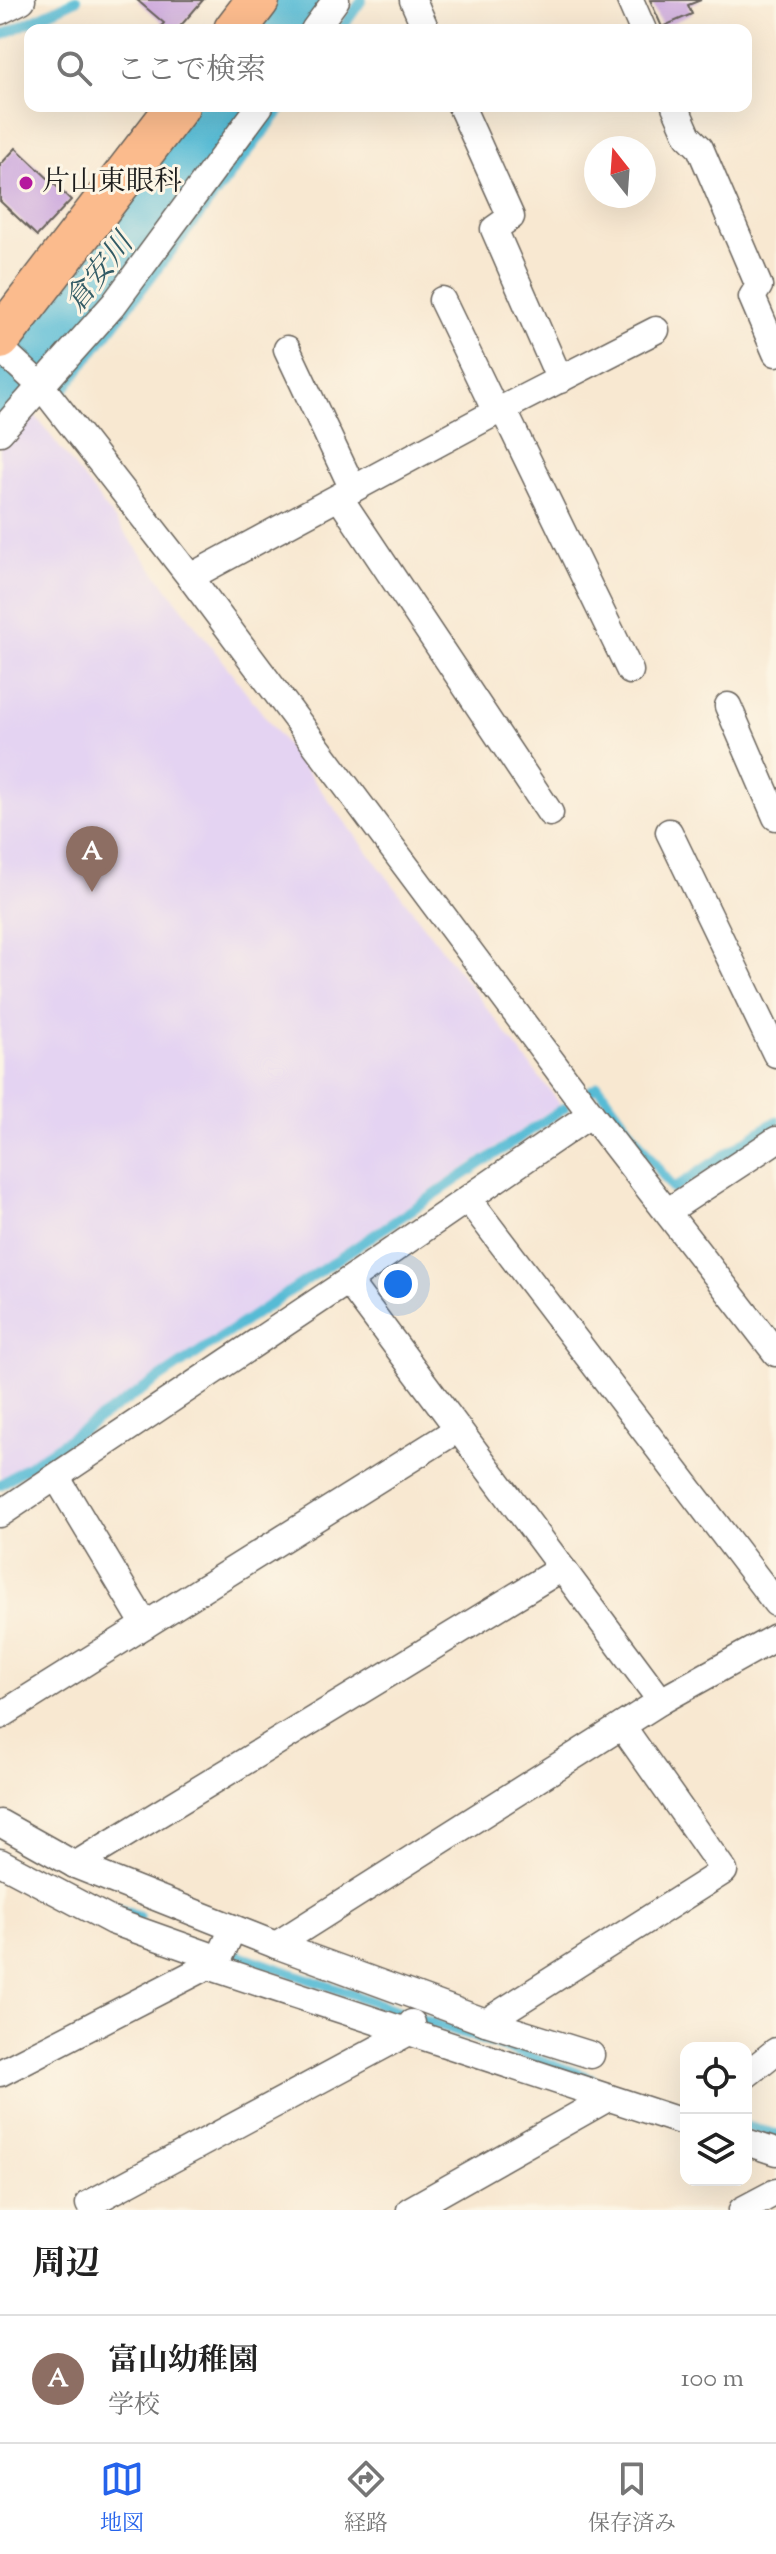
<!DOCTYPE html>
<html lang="ja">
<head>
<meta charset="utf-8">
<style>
  body { margin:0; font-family:"Sorts Mill Goudy","Noto Serif JP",serif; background:#f6f6f6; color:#222 }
  .controls { position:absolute; right:24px; bottom:24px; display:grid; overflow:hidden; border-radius:16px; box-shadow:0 8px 32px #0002 }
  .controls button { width:72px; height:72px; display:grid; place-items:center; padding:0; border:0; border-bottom:2px solid #e0e0e0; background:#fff; color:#222; font:40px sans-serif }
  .compass { position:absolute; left:584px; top:136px; width:72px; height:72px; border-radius:50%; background:#fff; box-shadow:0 8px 32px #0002; rotate:343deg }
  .you { position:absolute; left:398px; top:1284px; width:28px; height:28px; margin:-20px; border:6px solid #fff; border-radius:50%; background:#1a73e8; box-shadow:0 0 0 12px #1a73e833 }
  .badge { display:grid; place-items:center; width:52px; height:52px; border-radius:50%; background:#2563eb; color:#fff; font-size:26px; font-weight:700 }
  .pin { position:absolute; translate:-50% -66px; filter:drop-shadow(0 2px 4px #0008) }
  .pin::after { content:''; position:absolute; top:42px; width:28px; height:24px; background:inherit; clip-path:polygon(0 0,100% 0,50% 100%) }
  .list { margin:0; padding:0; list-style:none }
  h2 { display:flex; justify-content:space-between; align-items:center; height:104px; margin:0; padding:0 32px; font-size:34px }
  h2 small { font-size:26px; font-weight:400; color:#767676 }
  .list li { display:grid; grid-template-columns:52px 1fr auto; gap:24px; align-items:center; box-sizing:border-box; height:128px; padding:0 32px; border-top:2px solid #e0e0e0 }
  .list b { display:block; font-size:30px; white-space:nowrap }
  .list p { margin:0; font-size:26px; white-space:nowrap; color:#767676 }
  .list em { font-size:26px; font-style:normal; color:#767676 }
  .icon { flex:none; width:44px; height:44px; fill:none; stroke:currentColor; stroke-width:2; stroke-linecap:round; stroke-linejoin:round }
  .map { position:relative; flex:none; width:776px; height:2210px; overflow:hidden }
  .search { position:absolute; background:#fff; box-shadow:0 8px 32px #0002; left:24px; right:24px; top:24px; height:88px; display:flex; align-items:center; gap:20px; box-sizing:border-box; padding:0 28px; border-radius:16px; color:#767676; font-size:30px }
  .sheet { height:232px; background:#fff }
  nav { display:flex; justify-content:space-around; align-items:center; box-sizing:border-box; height:112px; border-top:2px solid #e0e0e0; background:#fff; font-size:22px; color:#767676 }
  nav a { display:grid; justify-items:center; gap:4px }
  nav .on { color:#2563eb }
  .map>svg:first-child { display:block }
</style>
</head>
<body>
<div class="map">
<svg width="776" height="2210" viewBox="0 0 776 2210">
  <rect width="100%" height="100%" fill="#fcf5e5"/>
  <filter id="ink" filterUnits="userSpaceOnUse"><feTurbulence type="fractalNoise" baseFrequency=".0125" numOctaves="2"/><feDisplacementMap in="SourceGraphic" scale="16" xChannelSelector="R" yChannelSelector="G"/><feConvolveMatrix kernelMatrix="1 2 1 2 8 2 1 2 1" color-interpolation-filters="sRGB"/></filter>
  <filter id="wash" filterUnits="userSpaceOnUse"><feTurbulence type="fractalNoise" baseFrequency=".006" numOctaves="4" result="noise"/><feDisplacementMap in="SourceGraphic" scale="32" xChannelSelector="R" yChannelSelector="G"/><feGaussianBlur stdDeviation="1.8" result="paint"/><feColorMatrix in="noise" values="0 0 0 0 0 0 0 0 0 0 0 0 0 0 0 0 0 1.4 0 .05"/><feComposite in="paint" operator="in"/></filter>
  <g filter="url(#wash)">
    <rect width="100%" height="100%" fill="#f8e8d1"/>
    <path fill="#e4d3f2" d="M 32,411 L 560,1104 L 0,1480 L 0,444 Z"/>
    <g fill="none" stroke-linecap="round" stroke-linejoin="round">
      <g stroke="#56bbd5" stroke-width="10">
        <path d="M 341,30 L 362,0"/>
        <path d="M 0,36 L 76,0"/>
        <path d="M 62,392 L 284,106"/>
        <path d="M 591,1090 L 598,1086 L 673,1189 L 776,1121"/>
        <path d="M 0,1485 L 564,1108"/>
        <path d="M 106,1904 L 139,1917"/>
        <path d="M 225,1950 L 591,2078"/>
        <path d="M 746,2126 L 776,2134"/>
      </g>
      <g stroke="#56bbd5" stroke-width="60">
        <path d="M 285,30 L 307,0"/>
        <path d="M 0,404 L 14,391 L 229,106"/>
      </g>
    </g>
    <g id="blocks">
      <g fill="#c8a1dd">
        <path d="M 137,0 L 203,0 L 177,30 L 158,30 L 164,23 Z"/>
        <path d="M 650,0 L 701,0 L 688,5 L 692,14 L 662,27 Z"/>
        <path d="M 16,148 L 71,200 L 37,236 L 0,201 L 0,165 Z"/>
      </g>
    </g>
  </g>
  <g filter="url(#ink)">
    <use href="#blocks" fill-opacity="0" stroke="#69635b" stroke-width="2"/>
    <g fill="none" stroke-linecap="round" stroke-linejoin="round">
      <defs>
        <g id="minor">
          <path d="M 413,0 L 426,30"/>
          <path d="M 630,0 L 643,30"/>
          <path d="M 0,11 L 22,0"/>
          <path d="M 314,30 L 336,0"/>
          <path d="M 461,106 L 511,217 L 494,229 L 560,380"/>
          <path d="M 675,106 L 688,136 L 700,148 L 759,286 L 752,297 L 776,353"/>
          <path d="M 442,300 L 496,412"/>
          <path d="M 0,348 L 42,387 L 190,577 L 591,1114 L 776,1353"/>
          <path d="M 287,349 L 353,489"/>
          <path d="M 503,409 L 630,671"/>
          <path d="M 0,432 L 114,304 L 260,106"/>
          <path d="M 339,497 L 550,813"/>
          <path d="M 190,577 L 496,412 L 656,330"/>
          <path d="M 728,706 L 776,817"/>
          <path d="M 669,832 L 776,1054"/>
          <path d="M 468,1199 L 776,1603"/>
          <path d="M 668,1211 L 776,1140"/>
          <path d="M 348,1281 L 661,1701"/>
          <path d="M 57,1478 L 145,1625"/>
          <path d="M 0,1514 L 348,1281 L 591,1114"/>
          <path d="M 0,1716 L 458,1429"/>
          <path d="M 0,1823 L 75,1865 L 276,1945 L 486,2022 L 591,2055"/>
          <path d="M 0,1862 L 112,1921 L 219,1959"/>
          <path d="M 75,1865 L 562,1568"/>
          <path d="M 276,1945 L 661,1701 L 776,1637"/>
          <path d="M 208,1966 L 686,2123"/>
          <path d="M 486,2022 L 724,1871 L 622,1726"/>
          <path d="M 0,2073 L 208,1966 L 219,1959 L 233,1928"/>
          <path d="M 746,2075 L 776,2051"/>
          <path d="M 746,2142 L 776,2152"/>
          <path d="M 89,2204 L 409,2032 L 412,2023"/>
          <path d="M 410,2210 L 608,2098"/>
          <path d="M 742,2210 L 776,2192"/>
        </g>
        <g id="primary">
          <path d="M 235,30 L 258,0"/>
          <path d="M 0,338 L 178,106"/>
        </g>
      </defs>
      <use href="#minor" stroke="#69635b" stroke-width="29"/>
      <use href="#primary" stroke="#69635b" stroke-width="45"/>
      <use href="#minor" stroke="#fff" stroke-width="26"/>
      <use href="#primary" stroke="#fbbb8d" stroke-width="42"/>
    </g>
  </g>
  <circle fill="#b5179e" stroke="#fcf5e5" stroke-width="3" cx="26" cy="183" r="8"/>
  <g text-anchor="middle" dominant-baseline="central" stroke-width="6" stroke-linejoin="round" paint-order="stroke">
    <g font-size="28" fill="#1c1c1c" stroke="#fcf5e5" text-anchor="start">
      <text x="42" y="183">片山東眼科</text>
    </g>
    <g font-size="30" font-style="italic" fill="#335c66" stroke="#fcf5e5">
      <text transform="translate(100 274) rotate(-52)">倉安川</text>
    </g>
  </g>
</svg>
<div class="controls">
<button><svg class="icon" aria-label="locate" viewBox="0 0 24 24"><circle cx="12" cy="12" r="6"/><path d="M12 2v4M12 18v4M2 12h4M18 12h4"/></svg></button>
<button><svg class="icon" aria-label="layers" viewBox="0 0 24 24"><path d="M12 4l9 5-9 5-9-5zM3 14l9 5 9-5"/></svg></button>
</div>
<svg class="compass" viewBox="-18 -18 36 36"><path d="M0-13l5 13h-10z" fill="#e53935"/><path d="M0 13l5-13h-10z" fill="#767676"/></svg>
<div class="you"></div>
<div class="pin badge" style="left:92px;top:892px;background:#8d6e63">A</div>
<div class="search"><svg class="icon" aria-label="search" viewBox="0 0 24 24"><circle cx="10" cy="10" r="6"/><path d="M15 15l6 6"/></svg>ここで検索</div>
</div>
<section class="sheet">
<h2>周辺<small></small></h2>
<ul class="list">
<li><span class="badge" style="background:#8d6e63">A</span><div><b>富山幼稚園</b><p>学校</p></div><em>100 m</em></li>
</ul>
</section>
<nav>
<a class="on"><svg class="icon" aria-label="map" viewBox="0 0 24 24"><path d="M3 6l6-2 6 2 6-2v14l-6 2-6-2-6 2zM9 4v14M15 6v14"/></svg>地図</a>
<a><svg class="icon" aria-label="directions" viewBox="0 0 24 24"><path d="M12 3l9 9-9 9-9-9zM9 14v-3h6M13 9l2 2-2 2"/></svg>経路</a>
<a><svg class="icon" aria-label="saved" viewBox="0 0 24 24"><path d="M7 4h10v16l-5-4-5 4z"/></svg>保存済み</a>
</nav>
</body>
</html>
